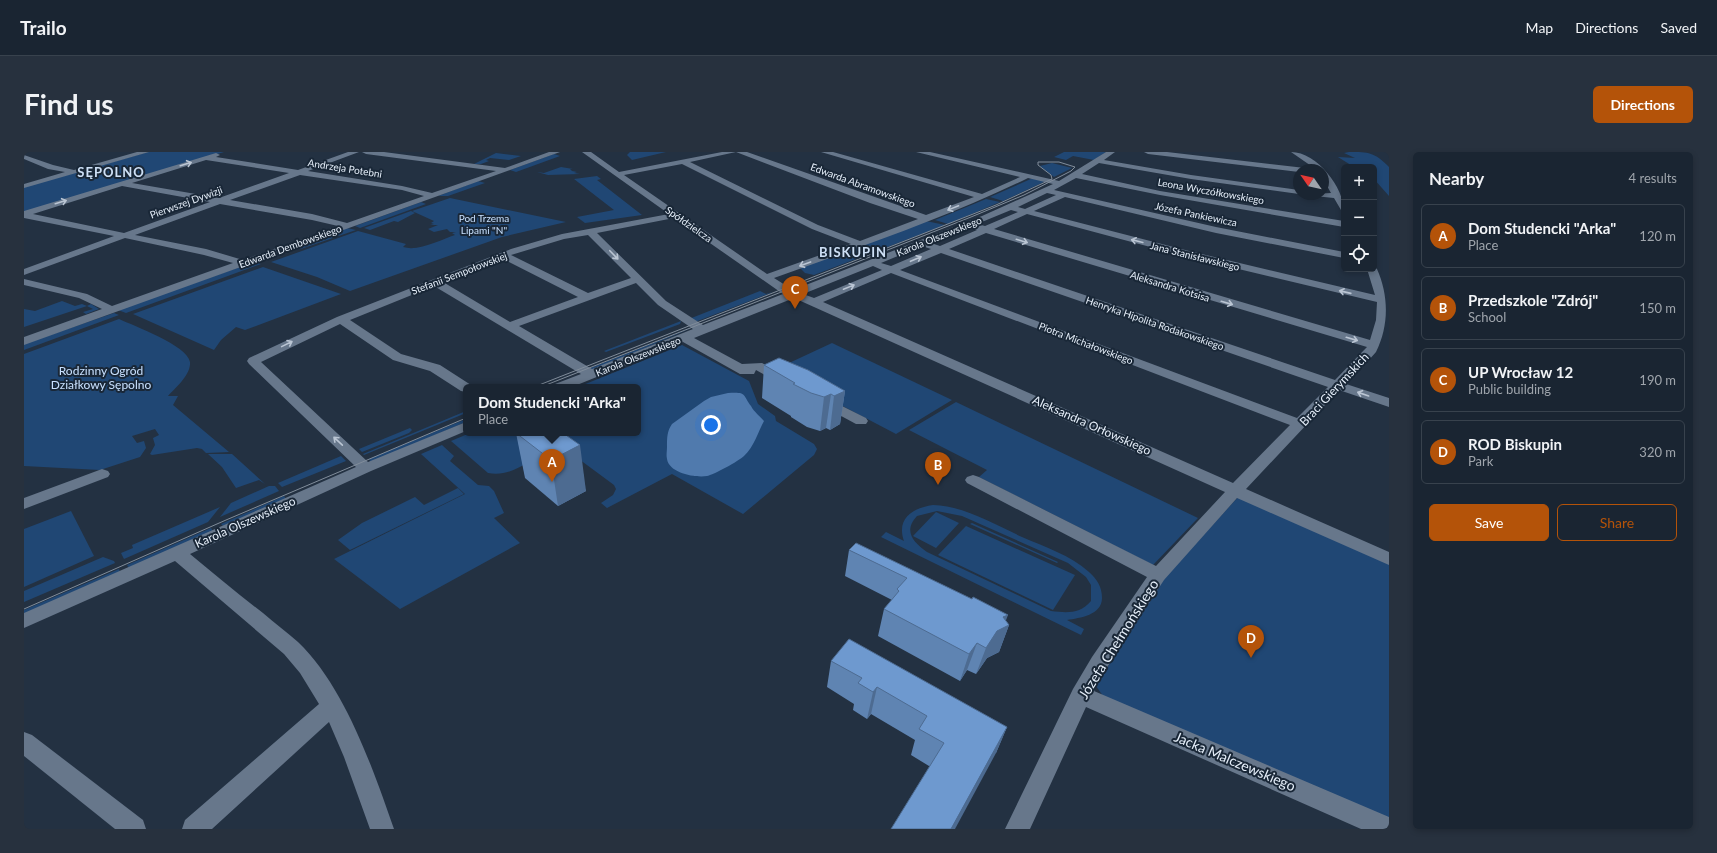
<!DOCTYPE html>
<html lang="en">
<head>
<meta charset="utf-8">
<style>
  body { margin:0; font-family:Lato,sans-serif; background:#27313e; color:#f1f3f6 }
  .controls { position:absolute; right:12px; top:12px; display:grid; overflow:hidden; border-radius:6px; box-shadow:0 2px 6px #0003 }
  .controls button { width:36px; height:36px; display:grid; place-items:center; padding:0; border:0; border-bottom:1px solid #38424d; background:#1a2532; color:#f1f3f6; font:20px sans-serif }
  .compass { position:absolute; left:1269px; top:12px; width:36px; height:36px; border-radius:50%; background:#1a2532; box-shadow:0 2px 6px #0003; rotate:304deg }
  .you { position:absolute; left:687px; top:273px; width:14px; height:14px; margin:-10px; border:3px solid #fff; border-radius:50%; background:#1a73e8; box-shadow:0 0 0 6px #1a73e833 }
  .badge { display:grid; place-items:center; width:26px; height:26px; border-radius:50%; background:#b45309; color:#fff; font-size:13px; font-weight:700 }
  .pin { position:absolute; translate:-50% -33px; filter:drop-shadow(0 1px 2px #0008) }
  .pin::after { content:''; position:absolute; top:21px; width:14px; height:12px; background:inherit; clip-path:polygon(0 0,100% 0,50% 100%) }
  .popup { position:absolute; left:439px; top:232px; width:178px; height:52px; box-sizing:border-box; display:grid; place-content:center; border-radius:6px; background:#1a2532; filter:drop-shadow(0 1px 3px #0005); font-size:13px; white-space:nowrap; color:#9fa5ac }
  .popup b { font-size:15px; color:#f1f3f6 }
  .popup::after { content:''; position:absolute; left:50%; top:100%; margin-left:-8px; border:8px solid transparent; border-top-color:#1a2532 }
  .list { margin:0; padding:0; list-style:none }
  h2 { display:flex; justify-content:space-between; align-items:center; height:52px; margin:0; padding:0 16px; font-size:17px }
  h2 small { font-size:13px; font-weight:400; color:#9fa5ac }
  .list li { display:grid; grid-template-columns:26px 1fr auto; gap:12px; align-items:center; box-sizing:border-box; height:64px; margin:0 8px 8px; padding:0 8px; border:1px solid #38424d; border-radius:6px }
  .list b { display:block; font-size:15px; white-space:nowrap }
  .list p { margin:0; font-size:13px; white-space:nowrap; color:#9fa5ac }
  .list em { font-size:13px; font-style:normal; color:#9fa5ac }
  .actions { display:flex; gap:8px; padding:12px 16px }
  .actions a { flex:1; padding:9px 0; border:1px solid #b45309; border-radius:6px; text-align:center; font-size:14px; color:#b45309 }
  .actions .main { background:#b45309; color:#fff }
  .icon { flex:none; width:22px; height:22px; fill:none; stroke:currentColor; stroke-width:2; stroke-linecap:round; stroke-linejoin:round }
  .map { position:relative; flex:none; width:1365px; height:677px; overflow:hidden; border-radius:6px }
  header { display:flex; align-items:center; gap:24px; box-sizing:border-box; height:56px; padding:0 20px; background:#1a2532; border-bottom:1px solid #38424d }
  header strong { font-size:19px }
  nav { display:flex; gap:22px; margin-inline-start:auto; font-size:14px }
  .intro { display:flex; align-items:center; justify-content:space-between; box-sizing:border-box; height:96px; padding:0 24px }
  h1 { margin:0; font-size:28px }
  .button { padding:10px 18px; border-radius:6px; background:#b45309; color:#fff; font-size:14px; font-weight:700 }
  main { display:flex; gap:24px; padding:0 24px }
  aside { flex:1; background:#1a2532; border-radius:6px; box-shadow:0 2px 6px #0003 }
  .map>svg:first-child { display:block }
</style>
</head>
<body>
<header>
<strong>Trailo</strong>
<nav><a>Map</a><a>Directions</a><a>Saved</a></nav>
</header>
<div class="intro"><h1>Find us</h1><a class="button">Directions</a></div>
<main>
<div class="map">
<svg width="1365" height="677" viewBox="0 0 1365 677">
  <rect width="100%" height="100%" fill="#233142"/>
  <g fill="#204774" fill-rule="evenodd">
    <path d="M 124,0 L 200,0 L 0,61 L 0,35 Z"/>
    <path d="M 606,0 L 642,0 L 608,8 L 603,3 Z"/>
    <path d="M 1040,0 L 1082,0 L 1070,8 L 1049,4 L 1042,8 L 1030,5 Z"/>
    <path d="M 1325,0 C 1345,0 1350,0 1365,15 L 1365,44 L 1350,27 L 1350,15 L 1330,15 L 1314,5 L 1331,6 L 1320,1 Z"/>
    <path d="M 472,1 L 497,4 L 485,8 L 466,6 L 462,8 L 465,9 L 457,12 L 450,12 Z"/>
    <path d="M 530,2 L 536,4 L 492,20 L 486,18 Z"/>
    <path d="M 1028,11 L 1048,16 L 1030,25 L 1016,14 Z"/>
    <path d="M 537,15 L 549,17 L 546,17 L 548,19 L 553,20 L 550,21 L 556,22 L 524,23 L 513,20 L 520,21 Z"/>
    <path d="M 573,24 L 577,27 L 573,28 L 618,63 L 561,71 L 553,65 L 590,58 L 550,27 Z"/>
    <path d="M 1009,26 L 1022,29 L 979,49 L 966,45 Z"/>
    <path d="M 454,29 L 461,31 L 424,44 L 414,44 Z"/>
    <path d="M 426,46 L 542,70 L 478,85 L 326,139 L 293,125 L 247,110 L 334,79 L 382,92 L 379,95 C 395,100 418,87 431,83 L 428,81 L 432,80 L 426,80 L 423,77 L 410,80 L 404,77 L 414,73 L 406,73 L 410,72 L 407,71 L 410,69 L 388,59 Z"/>
    <path d="M 962,47 L 976,50 L 924,72 L 911,68 Z"/>
    <path d="M 397,50 L 402,52 L 336,76 L 331,74 Z"/>
    <path d="M 387,59 L 391,61 L 374,70 L 370,69 L 346,78 L 340,76 Z"/>
    <path d="M 902,69 L 921,73 L 790,123 L 781,121 L 776,116 Z"/>
    <path d="M 323,76 L 332,78 L 277,97 L 270,95 Z"/>
    <path d="M 230,110 L 237,112 L 102,161 L 94,158 Z"/>
    <path d="M 239,115 L 317,142 L 221,178 L 212,175 L 197,188 L 190,198 L 109,162 Z"/>
    <path d="M 736,139 L 742,142 L 749,140 L 671,170 L 665,167 Z"/>
    <path d="M 38,149 L 51,154 L 58,152 L 63,154 L 67,152 L 75,157 L 62,162 L 59,160 L 69,157 L 63,154 L 0,175 L 0,157 L 11,159 Z"/>
    <path d="M 90,161 L 95,163 L 0,198 L 0,192 Z"/>
    <path d="M 95,167 C 110,174 163,193 166,210 C 167,223 152,235 144,244 L 154,244 L 149,253 L 205,300 L 182,301 L 178,297 L 173,296 L 128,303 L 126,302 L 131,293 L 129,286 L 135,283 L 131,277 L 108,284 L 113,291 L 120,289 L 122,296 L 116,305 L 76,318 L 0,314 L 0,202 Z"/>
    <path d="M 657,169 L 656,172 L 582,200 L 580,199 Z"/>
    <path d="M 670,175 L 567,219 L 564,217 Z"/>
    <path d="M 808,191 L 928,248 L 872,282 L 750,218 Z"/>
    <path d="M 658,193 L 725,229 L 734,252 L 751,264 L 752,269 L 790,292 L 793,297 L 790,303 L 719,362 L 648,322 L 583,356 L 577,351 L 589,343 L 592,337 L 590,333 L 544,299 C 539,299 533,299 528,300 C 505,306 489,326 464,321 L 427,289 L 446,281 L 614,281 L 614,235 L 554,235 Z"/>
    <path d="M 932,250 L 1174,366 L 1129,413 L 955,325 L 963,318 L 885,278 Z"/>
    <path d="M 442,259 L 442,261 L 340,303 L 339,302 Z"/>
    <path d="M 442,267 L 442,270 L 347,310 L 345,307 Z"/>
    <path d="M 386,276 L 388,278 L 385,281 L 338,300 L 335,297 Z"/>
    <path d="M 418,293 L 430,304 L 426,309 L 454,333 L 465,334 L 470,339 L 480,361 L 470,366 L 496,391 L 376,457 L 310,407 L 441,342 L 397,302 Z"/>
    <path d="M 184,302 L 208,302 L 241,332 L 235,328 L 212,336 L 198,315 Z"/>
    <path d="M 317,304 L 322,309 L 258,335 L 254,331 Z"/>
    <path d="M 245,334 L 251,334 L 255,339 L 196,365 L 207,351 Z"/>
    <path d="M 434,336 L 440,342 L 326,398 L 314,388 L 338,371 L 391,345 L 400,353 Z"/>
    <path d="M 260,344 L 262,347 L 199,374 L 197,372 Z"/>
    <path d="M 1215,344 L 1365,412 L 1365,669 L 1079,544 L 1072,534 L 1134,433 Z"/>
    <path d="M 909,353 C 940,354 970,372 998,385 C 1021,395 1046,403 1065,420 C 1073,427 1078,435 1078,446 C 1078,463 1056,466 1043,468 L 1060,477 L 1057,483 L 857,385 L 862,380 L 880,389 C 872,366 889,356 909,353 ZM 913,359 L 938,364 L 1044,411 L 1062,425 L 1067,433 L 1067,449 C 1056,462 1043,461 1027,459 L 903,400 C 889,390 879,379 893,364 Z"/>
    <path d="M 196,355 L 184,370 L 100,407 L 97,401 L 109,396 L 108,393 Z"/>
    <path d="M 47,359 L 70,404 L 0,435 L 0,377 Z"/>
    <path d="M 912,360 L 935,371 L 912,396 L 889,384 Z"/>
    <path d="M 948,371 L 1034,410 L 1033,411 L 946,372 Z"/>
    <path d="M 942,374 L 1051,423 L 1029,458 L 914,403 Z"/>
    <path d="M 187,376 L 189,379 L 105,416 L 103,413 Z"/>
    <path d="M 79,405 L 90,409 L 91,411 L 0,450 L 0,439 Z"/>
    <path d="M 95,417 L 96,420 L 0,463 L 0,458 Z"/>
  </g>
  <path fill="#507aad" d="M 704,241 C 723,240 718,242 727,254 C 730,260 736,264 740,269 C 734,280 730,295 720,304 C 715,309 689,323 683,324 C 671,326 645,321 643,307 C 642,303 643,299 643,295 C 643,286 643,279 648,272 L 680,249 L 687,245 Z"/>
  <g fill="none" stroke-linecap="round" stroke-linejoin="round">
    <g fill="#67778b" fill-rule="evenodd">
      <path d="M 113,0 L 125,0 L 0,36 L 0,32 L 41,20 L 24,17 L 0,7 L 0,3 L 29,13 L 50,18 Z"/>
      <path d="M 324,0 L 335,0 L 284,19 L 378,34 L 408,41 L 472,19 L 342,2 L 338,0 L 360,0 L 481,16 L 525,0 L 536,0 L 0,193 L 0,185 L 78,157 L 55,146 L 0,133 L 0,127 L 63,142 L 88,154 L 209,111 L 180,103 L 101,86 L 0,123 L 0,117 L 90,84 L 0,66 L 0,59 L 192,1 L 196,3 L 192,5 L 274,18 ZM 182,8 L 265,21 L 195,46 L 108,31 ZM 276,23 L 378,38 L 400,44 L 323,71 L 288,62 L 206,48 ZM 98,34 L 186,50 L 100,81 L 9,62 ZM 196,52 L 288,68 L 314,74 L 219,108 L 182,97 L 111,83 Z"/>
      <path d="M 558,0 L 567,0 L 595,20 L 698,0 L 723,0 L 902,63 L 950,45 L 797,0 L 809,0 L 958,42 L 996,25 L 892,0 L 906,0 L 1035,29 L 1082,0 L 1091,0 L 1080,8 L 1167,23 L 1275,38 L 1275,42 L 1277,42 L 1275,42 L 1167,27 L 1075,11 L 1058,22 L 1136,39 L 1320,69 L 1320,75 L 1136,43 L 1052,26 L 1030,38 L 1192,75 L 1320,100 L 1320,106 L 1192,81 L 1041,45 L 1010,59 L 1165,99 L 1351,143 L 1343,117 L 1350,117 L 1350,114 L 1353,117 C 1365,144 1365,174 1352,200 C 1343,211 1332,221 1322,232 L 1365,246 L 1365,255 L 1315,238 L 1222,337 L 1365,400 L 1365,413 L 1213,346 L 1140,428 L 1082,517 L 1070,539 L 1365,665 L 1365,677 L 1337,677 L 1062,555 L 1006,677 L 981,677 L 1049,537 L 1068,505 L 1123,425 L 943,331 L 941,328 L 943,325 L 949,323 L 955,325 L 1132,414 L 1201,340 L 770,146 L 670,186 L 718,212 L 738,211 L 763,224 L 765,227 L 763,230 L 753,230 L 732,218 L 730,222 L 716,222 L 659,190 L 548,235 L 529,235 L 531,232 L 557,222 L 410,134 L 326,168 L 377,202 L 416,213 L 447,233 L 448,235 L 442,235 L 442,240 L 437,239 L 406,219 L 369,208 L 316,172 L 237,210 L 344,310 L 442,270 L 442,279 L 347,319 L 166,402 C 190,422 214,442 239,461 C 250,471 263,480 274,490 C 321,535 349,617 370,677 L 346,677 L 320,605 L 305,570 L 188,677 L 158,677 L 161,668 L 295,552 L 276,521 L 260,502 L 151,409 L 0,476 L 0,461 L 332,315 L 225,212 L 223,209 L 225,206 L 313,165 L 487,97 L 538,82 L 645,62 ZM 712,0 L 846,51 L 894,67 L 836,89 L 794,73 L 666,10 ZM 658,12 L 788,77 L 827,92 L 743,122 L 600,23 ZM 1004,26 L 1029,32 L 958,64 L 769,138 L 750,126 C 836,95 922,66 1004,26 ZM 1023,41 L 1032,43 L 1001,57 L 994,55 ZM 987,58 L 994,60 L 961,74 L 953,72 ZM 1003,62 L 1160,104 L 1353,150 L 1352,168 L 1346,188 L 970,77 ZM 650,66 L 759,142 L 679,173 L 642,149 L 573,81 ZM 945,75 L 953,78 L 916,94 L 907,91 ZM 962,81 L 1343,195 L 1311,228 L 925,97 ZM 564,83 L 607,126 L 564,141 L 487,103 L 540,87 ZM 898,94 L 907,97 L 867,114 L 857,111 ZM 917,101 L 1304,235 L 1273,266 L 876,118 ZM 479,107 L 554,145 L 486,170 L 419,130 ZM 849,114 L 858,118 L 790,146 L 779,142 ZM 867,121 L 1266,273 L 1209,331 L 799,150 ZM 612,131 L 634,153 L 669,177 L 568,217 L 495,174 Z"/>
      <path d="M 1120,0 L 1143,0 L 1281,16 L 1285,18 L 1275,18 L 1275,20 L 1124,2 Z"/>
      <path d="M 1267,0 C 1293,0 1320,36 1320,59 L 1317,58 L 1310,46 L 1290,44 L 1289,42 L 1307,41 L 1299,27 L 1299,18 L 1293,18 Z"/>
      <path d="M 800,245 L 842,266 L 844,269 L 842,272 L 832,272 L 795,252 L 793,249 L 795,246 Z"/>
      <path d="M 78,317 L 84,319 L 86,322 L 84,325 L 0,357 L 0,346 Z"/>
      <path d="M 0,580 L 8,583 L 119,668 L 122,677 L 91,677 L 0,604 Z"/>
    </g>
    <g stroke="#818d9b" stroke-width="1">
      <path d="M 510,235 L 972,53 L 1028,27 L 1027,23 L 1014,13 L 1014,10 L 1035,10 L 1051,15 L 1047,19 L 1000,43 L 947,65 L 517,235"/>
      <path d="M 0,457 L 202,368 L 442,266"/>
    </g>
  </g>
  <g fill="#5f84b2">
    <path d="M 740,213 L 821,239 L 816,272 L 806,278 L 802,276 L 796,279 L 783,275 L 767,265 L 767,264 L 738,246 Z"/>
    <path d="M 492,281 L 539,281 L 562,339 L 534,354 L 501,326 Z"/>
    <path d="M 825,398 L 982,469 L 985,473 L 975,500 L 963,506 L 952,522 L 943,518 L 936,529 L 854,484 L 860,457 L 868,448 L 821,424 Z"/>
    <path d="M 807,509 L 983,575 L 972,601 L 905,614 L 887,603 L 891,588 L 847,562 L 843,567 L 829,558 L 830,552 L 803,535 Z"/>
  </g>
  <g fill="#4d6b91">
    <path d="M 821,239 L 816,272 L 806,278 L 810,244 Z"/>
    <path d="M 807,242 L 802,276 L 796,279 L 800,245 Z"/>
    <path d="M 556,293 L 562,339 L 534,354 L 527,308 Z"/>
    <path d="M 984,463 L 979,476 L 985,473 L 975,500 L 963,506 L 952,522 L 962,496 L 979,465 Z"/>
    <path d="M 953,491 L 943,518 L 936,529 L 945,502 Z"/>
    <path d="M 853,535 L 847,562 L 843,567 L 849,540 Z"/>
    <path d="M 983,575 L 972,601 L 931,677 L 927,677 Z"/>
  </g>
  <g fill="#6e99cf" stroke="#4d6b91">
    <path d="M 755,206 L 784,218 L 821,239 L 810,244 L 807,242 L 800,245 L 787,241 L 769,232 L 771,231 L 740,213 Z"/>
    <path d="M 492,281 L 539,281 L 556,293 L 527,308 Z"/>
    <path d="M 832,391 L 948,447 L 949,445 L 984,463 L 979,465 L 985,473 L 973,479 L 962,496 L 953,491 L 945,502 L 860,457 L 875,439 L 873,437 L 883,426 L 825,398 Z"/>
    <path d="M 825,487 L 983,575 L 927,677 L 867,677 L 920,591 L 895,577 L 903,564 L 853,535 L 849,540 L 834,531 L 838,526 L 807,509 Z"/>
  </g>
  <defs><path id="oneway-shaft" d="M-6 0H5M1.5-3L5.5 0L1.5 3" fill="none" stroke-width="1.6" stroke-linecap="round" stroke-linejoin="round"/></defs>
  <g stroke="#bac5d3">
    <use href="#oneway-shaft" transform="translate(162 12) rotate(-17)"/>
    <use href="#oneway-shaft" transform="translate(37 50) rotate(-17)"/>
    <use href="#oneway-shaft" transform="translate(929 56) rotate(158)"/>
    <use href="#oneway-shaft" transform="translate(998 89) rotate(17)"/>
    <use href="#oneway-shaft" transform="translate(1113 89) rotate(-166)"/>
    <use href="#oneway-shaft" transform="translate(590 103) rotate(46)"/>
    <use href="#oneway-shaft" transform="translate(892 107) rotate(-23)"/>
    <use href="#oneway-shaft" transform="translate(781 112) rotate(160)"/>
    <use href="#oneway-shaft" transform="translate(825 135) rotate(-22)"/>
    <use href="#oneway-shaft" transform="translate(1321 140) rotate(-167)"/>
    <use href="#oneway-shaft" transform="translate(1203 151) rotate(16)"/>
    <use href="#oneway-shaft" transform="translate(1328 187) rotate(16)"/>
    <use href="#oneway-shaft" transform="translate(263 192) rotate(-26)"/>
    <use href="#oneway-shaft" transform="translate(1339 242) rotate(-161)"/>
    <use href="#oneway-shaft" transform="translate(314 289) rotate(-137)"/>
  </g>
  <g text-anchor="middle" dominant-baseline="central" stroke-width="4" stroke-linejoin="round" paint-order="stroke">
    <g font-size="10" fill="#e6effa" stroke="#192737">
      <text transform="translate(321 16) rotate(9)">Andrzeja Potebni</text>
      <text transform="translate(839 33) rotate(20)">Edwarda Abramowskiego</text>
      <text transform="translate(1187 39) rotate(10)">Leona Wyczółkowskiego</text>
      <text transform="translate(162 50) rotate(-20)">Pierwszej Dywizji</text>
      <text transform="translate(1172 62) rotate(12)">Józefa Pankiewicza</text>
      <text transform="translate(665 72) rotate(35)">Spółdzielcza</text>
      <text transform="translate(915 84) rotate(-22)">Karola Olszewskiego</text>
      <text transform="translate(266 94) rotate(-20)">Edwarda Dembowskiego</text>
      <text transform="translate(1171 104) rotate(14)">Jana Stanisławskiego</text>
      <text transform="translate(435 121) rotate(-21)">Stefanii Sempołowskiej</text>
      <text transform="translate(1146 134) rotate(17)">Aleksandra Kotsisa</text>
      <text transform="translate(1131 171) rotate(19)">Henryka Hipolita Rodakowskiego</text>
      <text transform="translate(1062 191) rotate(21)">Piotra Michałowskiego</text>
      <text transform="translate(614 204) rotate(-22)">Karola Olszewskiego</text>
    </g>
    <g font-size="10" fill="#c8e0fe" stroke="#192737">
      <text x="460" y="66">Pod Trzema<tspan x="460" dy="12">Lipami "N"</tspan></text>
    </g>
    <g font-size="12" fill="#c8e0fe" stroke="#192737">
      <text x="77" y="218">Rodzinny Ogród<tspan x="77" dy="14">Działkowy Sępolno</tspan></text>
    </g>
    <g font-size="12" fill="#e6effa" stroke="#192737">
      <text transform="translate(1310 237) rotate(-47)">Braci Gierymskich</text>
      <text transform="translate(1068 273) rotate(24)">Aleksandra Orłowskiego</text>
      <text transform="translate(221 370) rotate(-24)">Karola Olszewskiego</text>
    </g>
    <g font-size="13" font-weight="bold" letter-spacing="1" fill="#cee0f6" stroke="#192737">
      <text x="87" y="20">SĘPOLNO</text>
      <text x="829" y="100">BISKUPIN</text>
    </g>
    <g font-size="14" fill="#e6effa" stroke="#192737">
      <text transform="translate(1094 487) rotate(-58)">Józefa Chełmońskiego</text>
      <text transform="translate(1211 609) rotate(23)">Jacka Malczewskiego</text>
    </g>
  </g>
</svg>
<div class="controls">
<button>+</button>
<button>−</button>
<button><svg class="icon" aria-label="locate" viewBox="0 0 24 24"><circle cx="12" cy="12" r="6"/><path d="M12 2v4M12 18v4M2 12h4M18 12h4"/></svg></button>
</div>
<svg class="compass" viewBox="-18 -18 36 36"><path d="M0-13l5 13h-10z" fill="#e53935"/><path d="M0 13l5-13h-10z" fill="#9fa5ac"/></svg>
<div class="you"></div>
<div class="pin badge" style="left:528px;top:330px">A</div>
<div class="popup"><b>Dom Studencki &quot;Arka&quot;</b>Place</div>
<div class="pin badge" style="left:914px;top:333px">B</div>
<div class="pin badge" style="left:771px;top:157px">C</div>
<div class="pin badge" style="left:1227px;top:506px">D</div>
</div>
<aside>
<h2>Nearby<small>4 results</small></h2>
<ul class="list">
<li><span class="badge">A</span><div><b>Dom Studencki &quot;Arka&quot;</b><p>Place</p></div><em>120 m</em></li>
<li><span class="badge">B</span><div><b>Przedszkole &quot;Zdrój&quot;</b><p>School</p></div><em>150 m</em></li>
<li><span class="badge">C</span><div><b>UP Wrocław 12</b><p>Public building</p></div><em>190 m</em></li>
<li><span class="badge">D</span><div><b>ROD Biskupin</b><p>Park</p></div><em>320 m</em></li>
</ul>
<div class="actions"><a class="main">Save</a><a>Share</a></div>
</aside>
</main>
</body>
</html>
